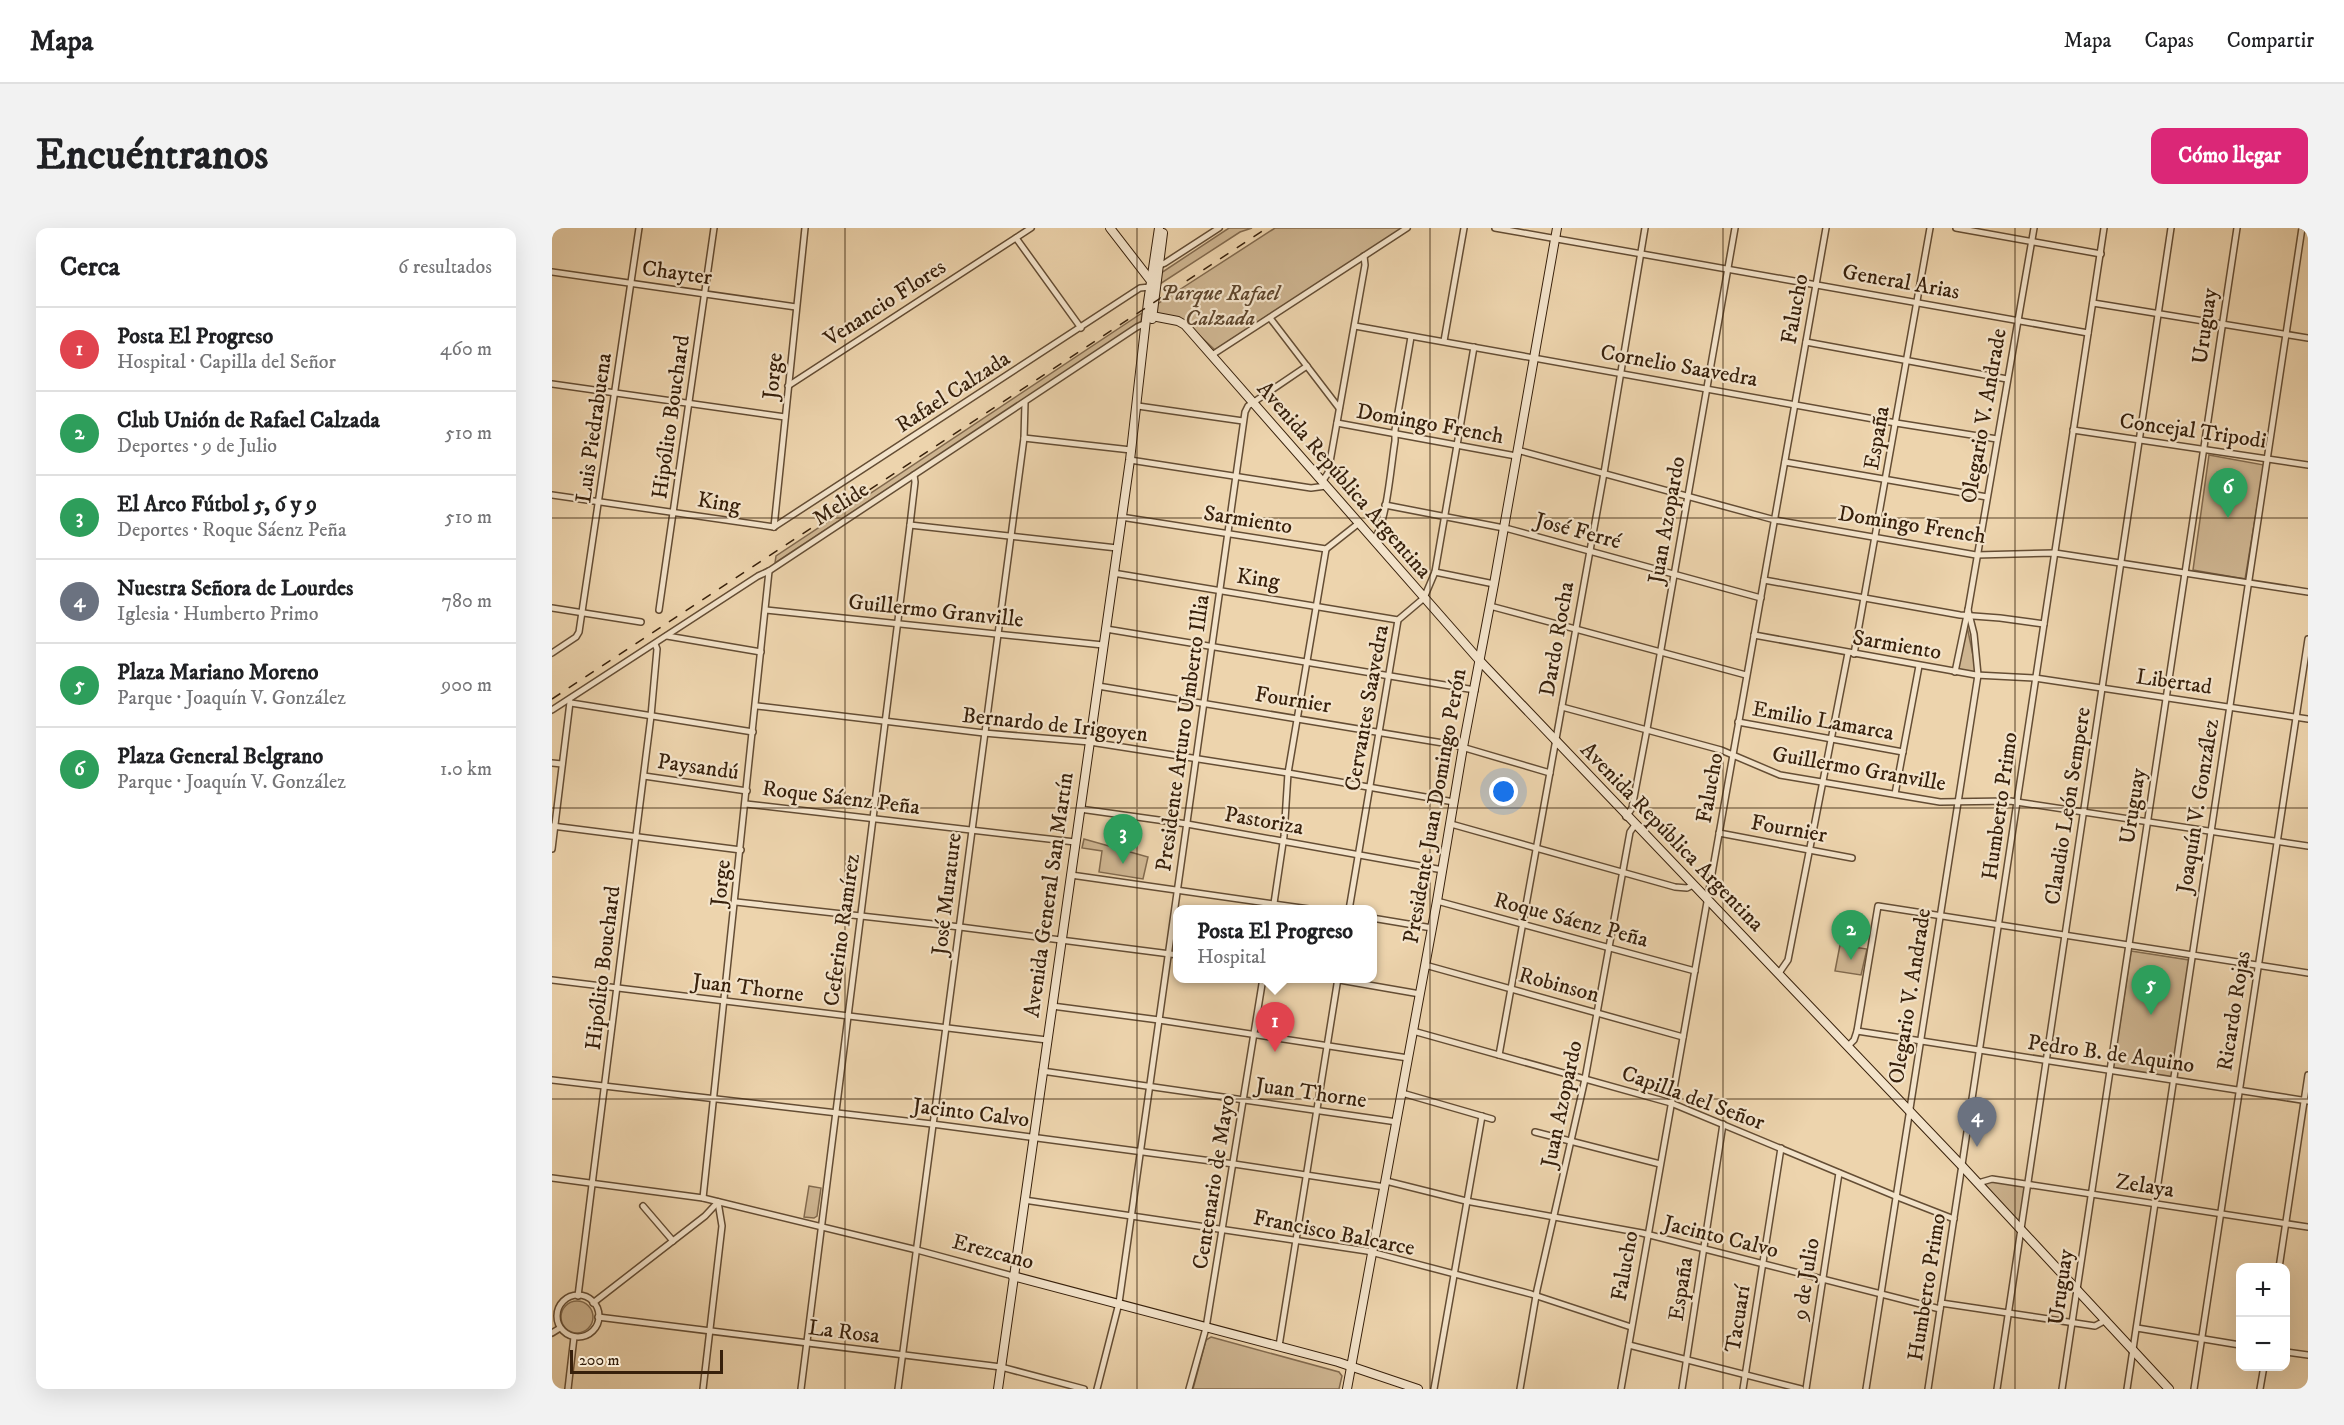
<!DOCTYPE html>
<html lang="es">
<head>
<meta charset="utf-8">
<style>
  body { margin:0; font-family:"IM FELL DW Pica",serif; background:#f2f2f2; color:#202124 }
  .controls { position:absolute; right:18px; bottom:18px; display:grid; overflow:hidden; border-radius:12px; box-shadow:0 6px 24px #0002 }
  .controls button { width:54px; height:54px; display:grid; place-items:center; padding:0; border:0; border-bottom:2px solid #e0e0e0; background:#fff; color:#202124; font:30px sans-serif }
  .scale { position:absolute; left:18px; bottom:15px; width:153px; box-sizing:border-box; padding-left:6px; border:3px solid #37200b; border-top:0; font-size:16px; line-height:21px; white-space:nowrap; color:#37200b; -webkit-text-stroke:4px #f3e3ca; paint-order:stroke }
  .you { position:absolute; left:952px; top:564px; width:21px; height:21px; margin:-15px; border:4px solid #fff; border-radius:50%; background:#1a73e8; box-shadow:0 0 0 9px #1a73e833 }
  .badge { display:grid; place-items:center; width:39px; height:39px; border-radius:50%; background:#db2777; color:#fff; font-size:20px; font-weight:700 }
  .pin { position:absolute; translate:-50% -50px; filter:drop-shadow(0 2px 3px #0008) }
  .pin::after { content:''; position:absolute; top:32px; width:21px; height:18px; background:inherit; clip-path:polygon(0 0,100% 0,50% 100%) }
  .popup { position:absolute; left:621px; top:677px; width:204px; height:78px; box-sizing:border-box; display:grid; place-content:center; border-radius:12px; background:#fff; filter:drop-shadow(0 2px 4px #0005); font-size:20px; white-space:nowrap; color:#757577 }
  .popup b { font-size:22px; color:#202124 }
  .popup::after { content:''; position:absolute; left:50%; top:100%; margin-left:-12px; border:12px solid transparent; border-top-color:#fff }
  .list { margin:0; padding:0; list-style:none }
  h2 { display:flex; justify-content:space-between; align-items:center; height:78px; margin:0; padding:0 24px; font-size:26px }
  h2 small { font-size:20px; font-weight:400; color:#757577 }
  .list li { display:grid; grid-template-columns:39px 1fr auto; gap:18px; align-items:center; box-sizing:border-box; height:84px; padding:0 24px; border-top:2px solid #e0e0e0 }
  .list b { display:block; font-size:22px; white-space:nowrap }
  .list p { margin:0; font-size:20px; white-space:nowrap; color:#757577 }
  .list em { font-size:20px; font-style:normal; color:#757577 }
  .map { position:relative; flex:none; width:1756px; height:1161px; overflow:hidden; border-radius:12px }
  header { display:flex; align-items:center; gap:36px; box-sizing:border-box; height:84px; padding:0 30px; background:#fff; border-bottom:2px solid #e0e0e0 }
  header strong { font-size:28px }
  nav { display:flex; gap:33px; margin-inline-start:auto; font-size:21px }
  .intro { display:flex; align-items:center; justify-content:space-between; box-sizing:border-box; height:144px; padding:0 36px }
  h1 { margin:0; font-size:42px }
  .button { padding:15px 27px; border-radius:12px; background:#db2777; color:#fff; font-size:21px; font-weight:700 }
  main { display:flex; gap:36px; padding:0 36px }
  aside { flex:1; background:#fff; border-radius:12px; box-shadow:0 6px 24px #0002 }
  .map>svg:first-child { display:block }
</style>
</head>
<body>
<header>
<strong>Mapa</strong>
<nav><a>Mapa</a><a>Capas</a><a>Compartir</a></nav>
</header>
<div class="intro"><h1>Encuéntranos</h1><a class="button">Cómo llegar</a></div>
<main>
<aside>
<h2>Cerca<small>6 resultados</small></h2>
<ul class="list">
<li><span class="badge" style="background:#e0444e">1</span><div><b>Posta El Progreso</b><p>Hospital · Capilla del Señor</p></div><em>460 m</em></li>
<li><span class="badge" style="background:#2e9e5b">2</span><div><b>Club Unión de Rafael Calzada</b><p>Deportes · 9 de Julio</p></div><em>510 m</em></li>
<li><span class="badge" style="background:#2e9e5b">3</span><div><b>El Arco Fútbol 5, 6 y 9</b><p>Deportes · Roque Sáenz Peña</p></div><em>510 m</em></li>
<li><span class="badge" style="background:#6b7280">4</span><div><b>Nuestra Señora de Lourdes</b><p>Iglesia · Humberto Primo</p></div><em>780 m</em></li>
<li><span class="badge" style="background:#2e9e5b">5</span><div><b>Plaza Mariano Moreno</b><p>Parque · Joaquín V. González</p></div><em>900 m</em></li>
<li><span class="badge" style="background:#2e9e5b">6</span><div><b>Plaza General Belgrano</b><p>Parque · Joaquín V. González</p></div><em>1.0 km</em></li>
</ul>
</aside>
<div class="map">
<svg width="1756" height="1161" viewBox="0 0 1756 1161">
  <rect width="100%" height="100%" fill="#edd4ad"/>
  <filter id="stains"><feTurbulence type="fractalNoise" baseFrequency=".00333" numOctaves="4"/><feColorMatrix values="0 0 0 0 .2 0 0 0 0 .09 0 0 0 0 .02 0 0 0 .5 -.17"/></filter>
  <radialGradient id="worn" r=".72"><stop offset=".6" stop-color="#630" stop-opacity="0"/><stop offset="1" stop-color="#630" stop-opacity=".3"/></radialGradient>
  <g fill="#ceb591" stroke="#826a4e" stroke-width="1.5">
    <path d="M 677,0 L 700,0 L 688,4 L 608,56 L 609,45 Z"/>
    <path d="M 723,0 L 851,0 L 663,122 L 630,91 L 604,85 L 604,77 L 607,75 Z"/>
    <path d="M 590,85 L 589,94 L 223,335 L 224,328 Z"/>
    <path d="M 1657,227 L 1712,237 L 1693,351 L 1641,342 Z"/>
    <path d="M 1415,398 L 1424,442 L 1422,445 L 1406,442 Z"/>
    <path d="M 532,611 L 596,629 L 591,651 L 547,644 L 550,623 L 530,620 Z"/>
    <path d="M 1288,717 L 1315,721 L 1309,747 L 1283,743 Z"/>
    <path d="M 1579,723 L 1637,732 L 1619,850 L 1561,841 Z"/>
    <path d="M 1432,952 L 1475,956 L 1469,1001 L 1426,955 Z"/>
    <path d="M 257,958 L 269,960 L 265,988 L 262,990 L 252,989 Z"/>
    <circle cx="25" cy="1089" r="16"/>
    <path d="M 659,1109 L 787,1144 L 790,1148 L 787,1161 L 641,1161 L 654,1112 Z"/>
  </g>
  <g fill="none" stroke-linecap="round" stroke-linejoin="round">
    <defs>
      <g id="street">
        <path d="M 943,0 L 1536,105"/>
        <path d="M 1404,0 L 1549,26"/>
        <path d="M 464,10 L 529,100"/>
        <path d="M 608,37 L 613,35 L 667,0"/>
        <path d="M 0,44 L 244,79"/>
        <path d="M 1541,75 L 1756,110"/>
        <path d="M 718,90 L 787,180"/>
        <path d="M 803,98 L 1344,195 L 1445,211"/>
        <path d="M 892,113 L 912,0"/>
        <path d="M 1254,114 L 1455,151"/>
        <path d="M 660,127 L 855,0"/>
        <path d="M 0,156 L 233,189"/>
        <path d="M 236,158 L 479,0"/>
        <path d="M 586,178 L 691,193"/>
        <path d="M 785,195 L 964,228"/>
        <path d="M 1521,202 L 1756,237"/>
        <path d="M 472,210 L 579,222"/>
        <path d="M 965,222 L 1223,292 L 1424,327 L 1503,325 L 1756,364"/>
        <path d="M 578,232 L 759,260 L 774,258"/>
        <path d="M 1233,234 L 1435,269"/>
        <path d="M 770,254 L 776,245 L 813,37 L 812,28"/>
        <path d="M 0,267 L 222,299"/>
        <path d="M 833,277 L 957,301 L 1209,370"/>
        <path d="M 569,289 L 774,321 L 807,295"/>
        <path d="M 358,297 L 565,320"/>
        <path d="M 222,299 L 588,60 L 598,59"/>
        <path d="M 222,299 L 253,0"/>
        <path d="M 822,312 C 835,294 839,237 843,213 L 843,202 L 859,109"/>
        <path d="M 883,344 L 942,356"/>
        <path d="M 561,345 L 846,392"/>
        <path d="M 1212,352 L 1408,387 L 1448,390 L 1492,396"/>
        <path d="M 938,378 L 1194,447"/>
        <path d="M 0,380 L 89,394"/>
        <path d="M 107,382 L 162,0"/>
        <path d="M 214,382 L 551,417"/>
        <path d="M 554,401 L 923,462"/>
        <path d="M 1202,407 L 1424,447 L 1483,450 L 1756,491"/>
        <path d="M 115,408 L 209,424"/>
        <path d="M 0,425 L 24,409 L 27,404 L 87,0"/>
        <path d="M 1302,426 L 1378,0"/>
        <path d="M 1403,444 L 1416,382 L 1482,0"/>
        <path d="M 546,458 L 903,517 L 998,545"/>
        <path d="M 19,475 L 201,504"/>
        <path d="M 205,478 L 432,505 L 538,514 L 736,545 L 902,574"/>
        <path d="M 1010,479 L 1169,522 L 1228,547 L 1388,574 L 1458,573 L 1756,618"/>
        <path d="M 0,482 L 206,348 L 217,343 L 585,99 L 594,95"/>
        <path d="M 1186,494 L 1351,524"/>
        <path d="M 0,535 L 10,536"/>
        <path d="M 92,548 L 195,563"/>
        <path d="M 1343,566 L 1367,438"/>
        <path d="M 194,576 L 523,614"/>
        <path d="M 528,581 L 635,596 L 891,642"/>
        <path d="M 1074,589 L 1080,580 L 1095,501 L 1183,0"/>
        <path d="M 899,596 L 1123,659 L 1135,660 L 1141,657"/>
        <path d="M 0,598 L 189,622"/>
        <path d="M 1167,605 L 1300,630"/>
        <path d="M 0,621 L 18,474"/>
        <path d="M 519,647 L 764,682"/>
        <path d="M 885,673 L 1143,743"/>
        <path d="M 184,674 L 408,699 L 626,727"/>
        <path d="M 721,682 L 732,608 L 736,545 L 774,321"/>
        <path d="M 797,682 L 846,392 L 872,370 L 883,344 L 922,119"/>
        <path d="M 820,690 L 880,700"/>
        <path d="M 873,737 L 1131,809"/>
        <path d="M 1227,745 L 1236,732 L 1296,425"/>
        <path d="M 776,750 L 868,766"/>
        <path d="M 0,752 L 495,812"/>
        <path d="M 500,778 L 607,792 L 856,830"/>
        <path d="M 861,803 L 1119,875 L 1348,970 L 1402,991"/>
        <path d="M 1305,803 L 1756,873"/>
        <path d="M 1296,818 L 1302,812 L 1305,803 L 1326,678 L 1756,745"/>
        <path d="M 947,827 L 1052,245 L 1093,0"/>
        <path d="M 490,843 L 845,894"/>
        <path d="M 0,852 L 380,896 L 682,936 L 833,959"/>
        <path d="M 850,865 L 940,891"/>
        <path d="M 983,904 L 1108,936"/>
        <path d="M 0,950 L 151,970 L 365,1022 L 461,1048"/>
        <path d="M 834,953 L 914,973 L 1090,1005 L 1388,1081"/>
        <path d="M 1426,955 L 1440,951 L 1756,999"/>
        <path d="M 151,970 L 217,343"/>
        <path d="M 472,972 L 815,1023 L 979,1066 L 1079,1099"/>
        <path d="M 91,978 L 121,1013"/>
        <path d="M 1727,1040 L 1756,847"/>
        <circle cx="26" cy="1088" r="21"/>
        <path d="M 26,1068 L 99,488 L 105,421 L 103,416"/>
        <path d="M 41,1075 L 153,988 L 166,974"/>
        <path d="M 1389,1075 L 1543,1098 L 1554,1092"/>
        <path d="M 46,1089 L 449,1139 L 532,1161"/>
        <path d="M 1585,1100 L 1688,1117"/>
        <path d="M 0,1105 L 8,1100"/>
        <path d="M 1077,1117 L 1249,1161"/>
        <path d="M 727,1118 L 786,750"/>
        <path d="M 1734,1124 L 1756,1127"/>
        <path d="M 16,1161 L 22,1109"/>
        <path d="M 151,1161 L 170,998 L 166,974"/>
        <path d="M 249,1161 L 358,297 L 363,254 L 362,247"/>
        <path d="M 346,1161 L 472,210 L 473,175"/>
        <path d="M 545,1161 L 567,1075 L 693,184 L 696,178 L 755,138"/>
        <path d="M 637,1161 L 654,1100 L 711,750"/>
        <path d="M 882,1161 L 930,888"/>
        <path d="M 968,1161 L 985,1062 L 1033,851 L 1078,604 L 1083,597"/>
        <path d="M 1069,1161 L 1274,0"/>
        <path d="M 1130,1161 L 1171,896"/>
        <path d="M 1191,1161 L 1229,920"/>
        <path d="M 1254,1161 L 1287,945"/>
        <path d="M 1314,1161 L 1426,447 L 1422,406 L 1416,382"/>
        <path d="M 1376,1161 L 1552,0"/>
        <path d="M 1445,1161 L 1619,0"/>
        <path d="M 1510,1161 L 1685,0"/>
        <path d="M 1575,1161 L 1750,0"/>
        <path d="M 1642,1161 L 1756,411"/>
        <path d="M 1708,1161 L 1712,1138"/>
      </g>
      <g id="secondary">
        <path d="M 558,0 L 599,53"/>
        <path d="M 600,88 L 626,93 L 633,97 L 928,433 L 1410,938 L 1617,1161"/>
        <path d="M 600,91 L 611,5"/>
        <path d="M 461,1048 L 786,1134 L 866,1161"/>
        <path d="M 446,1161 L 578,232 L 596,74 L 607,0"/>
        <path d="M 795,1161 L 885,673 L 911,519 L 942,356 L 1005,0"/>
      </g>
    </defs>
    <use href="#street" stroke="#644d34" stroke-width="8"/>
    <use href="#secondary" stroke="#37200b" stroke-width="10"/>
    <use href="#street" stroke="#f3e3ca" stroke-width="5"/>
    <use href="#secondary" stroke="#f3e3ca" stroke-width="8"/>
    <path stroke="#37200b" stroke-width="1.5" stroke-dasharray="10 10" stroke-linecap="butt" d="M 0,471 L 715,0"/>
  </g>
  <path fill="none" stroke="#37200b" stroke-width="1.5" stroke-opacity="0.55" d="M 293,0 L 293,1161M 585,0 L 585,1161M 878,0 L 878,1161M 1171,0 L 1171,1161M 1463,0 L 1463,1161M 0,290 L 1756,290M 0,580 L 1756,580M 0,871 L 1756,871"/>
  <g text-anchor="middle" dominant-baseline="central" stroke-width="4.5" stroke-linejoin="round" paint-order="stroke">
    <g font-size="22" fill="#37200b" stroke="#f3e3ca">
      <text transform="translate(125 45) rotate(8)">Chayter</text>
      <text transform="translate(1349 54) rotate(10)">General Arias</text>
      <text transform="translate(333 75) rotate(-33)">Venancio Flores</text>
      <text transform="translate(1243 81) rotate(-80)">Falucho</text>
      <text transform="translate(1653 98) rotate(-82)">Uruguay</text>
      <text transform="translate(1127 138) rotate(10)">Cornelio Saavedra</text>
      <text transform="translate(221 148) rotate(-84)">Jorge</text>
      <text transform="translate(401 164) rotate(-33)">Rafael Calzada</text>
      <text transform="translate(1432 188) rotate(-80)">Olegario V. Andrade</text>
      <text transform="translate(119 189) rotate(-82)">Hipólito Bouchard</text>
      <text transform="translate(878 196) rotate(10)">Domingo French</text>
      <text transform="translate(42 200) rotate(-82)">Luis Piedrabuena</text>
      <text transform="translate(1641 203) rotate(8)">Concejal Tripodi</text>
      <text transform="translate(1325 210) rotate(-80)">España</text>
      <text transform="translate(792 252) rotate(49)">Avenida República Argentina</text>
      <text transform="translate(167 275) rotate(9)">King</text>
      <text transform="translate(289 276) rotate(-33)">Melide</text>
      <text transform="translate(696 292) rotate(9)">Sarmiento</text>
      <text transform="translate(1115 292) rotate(-80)">Juan Azopardo</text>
      <text transform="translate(1360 297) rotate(9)">Domingo French</text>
      <text transform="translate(1026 303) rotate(15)">José Ferré</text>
      <text transform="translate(706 351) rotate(8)">King</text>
      <text transform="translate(384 383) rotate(6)">Guillermo Granville</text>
      <text transform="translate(1005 411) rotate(-80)">Dardo Rocha</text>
      <text transform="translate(1345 417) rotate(10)">Sarmiento</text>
      <text transform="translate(1622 454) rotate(8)">Libertad</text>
      <text transform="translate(741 472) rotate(9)">Fournier</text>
      <text transform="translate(815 480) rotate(-80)">Cervantes Saavedra</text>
      <text transform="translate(1271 493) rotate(10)">Emilio Lamarca</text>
      <text transform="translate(503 497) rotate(6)">Bernardo de Irigoyen</text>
      <text transform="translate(631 505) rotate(-82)">Presidente Arturo Umberto Illia</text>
      <text transform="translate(146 539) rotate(8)">Paysandú</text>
      <text transform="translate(1307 541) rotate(10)">Guillermo Granville</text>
      <text transform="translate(1158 560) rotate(-80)">Falucho</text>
      <text transform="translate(289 570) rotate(7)">Roque Sáenz Peña</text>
      <text transform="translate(883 578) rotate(-80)">Presidente Juan Domingo Perón</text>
      <text transform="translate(1448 578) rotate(-82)">Humberto Primo</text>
      <text transform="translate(1516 578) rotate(-81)">Claudio León Sempere</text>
      <text transform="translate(1581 578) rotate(-81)">Uruguay</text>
      <text transform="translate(1646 578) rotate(-81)">Joaquín V. González</text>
      <text transform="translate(712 593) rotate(10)">Pastoriza</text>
      <text transform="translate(1237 601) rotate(10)">Fournier</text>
      <text transform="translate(1120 609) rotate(46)">Avenida República Argentina</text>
      <text transform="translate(169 655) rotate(-84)">Jorge</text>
      <text transform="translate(395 666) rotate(-83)">José Murature</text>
      <text transform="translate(497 667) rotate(-82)">Avenida General San Martín</text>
      <text transform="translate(1019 692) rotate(15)">Roque Sáenz Peña</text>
      <text transform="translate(290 702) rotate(-82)">Ceferino Ramírez</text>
      <text transform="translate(51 740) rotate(-83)">Hipólito Bouchard</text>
      <text transform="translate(1007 757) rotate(15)">Robinson</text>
      <text transform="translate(196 760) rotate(7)">Juan Thorne</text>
      <text transform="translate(1358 768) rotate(-81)">Olegario V. Andrade</text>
      <text transform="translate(1682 783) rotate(-81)">Ricardo Rojas</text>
      <text transform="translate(1559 826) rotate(8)">Pedro B. de Aquino</text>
      <text transform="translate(759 865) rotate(8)">Juan Thorne</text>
      <text transform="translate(1141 870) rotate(20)">Capilla del Señor</text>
      <text transform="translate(1010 876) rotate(-78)">Juan Azopardo</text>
      <text transform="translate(419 885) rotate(7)">Jacinto Calvo</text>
      <text transform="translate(662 954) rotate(-81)">Centenario de Mayo</text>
      <text transform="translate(1593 958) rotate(9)">Zelaya</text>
      <text transform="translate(782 1005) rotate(11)">Francisco Balcarce</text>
      <text transform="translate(1169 1009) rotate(14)">Jacinto Calvo</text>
      <text transform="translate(441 1024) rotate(15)">Erezcano</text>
      <text transform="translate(1073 1038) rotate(-80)">Falucho</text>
      <text transform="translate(1254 1051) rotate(-81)">9 de Julio</text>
      <text transform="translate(1375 1059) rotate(-81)">Humberto Primo</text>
      <text transform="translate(1509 1059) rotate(-82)">Uruguay</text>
      <text transform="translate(1129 1061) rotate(-81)">España</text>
      <text transform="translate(1186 1091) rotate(-81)">Tacuarí</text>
      <text transform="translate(292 1104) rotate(7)">La Rosa</text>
    </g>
    <g font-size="22" font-style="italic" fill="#5d452c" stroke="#f3e3ca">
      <text x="668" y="65">Parque Rafael<tspan x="668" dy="25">Calzada</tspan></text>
    </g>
  </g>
  <rect width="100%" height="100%" filter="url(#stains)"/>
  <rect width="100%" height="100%" fill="url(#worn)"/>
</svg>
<div class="controls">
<button>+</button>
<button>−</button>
</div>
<div class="scale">200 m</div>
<div class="you"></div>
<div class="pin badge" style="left:723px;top:824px;background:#e0444e">1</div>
<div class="popup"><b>Posta El Progreso</b>Hospital</div>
<div class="pin badge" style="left:1299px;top:732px;background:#2e9e5b">2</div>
<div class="pin badge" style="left:571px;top:636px;background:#2e9e5b">3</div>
<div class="pin badge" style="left:1425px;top:919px;background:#6b7280">4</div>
<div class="pin badge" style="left:1599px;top:787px;background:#2e9e5b">5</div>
<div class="pin badge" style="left:1676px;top:290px;background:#2e9e5b">6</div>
</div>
</main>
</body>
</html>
